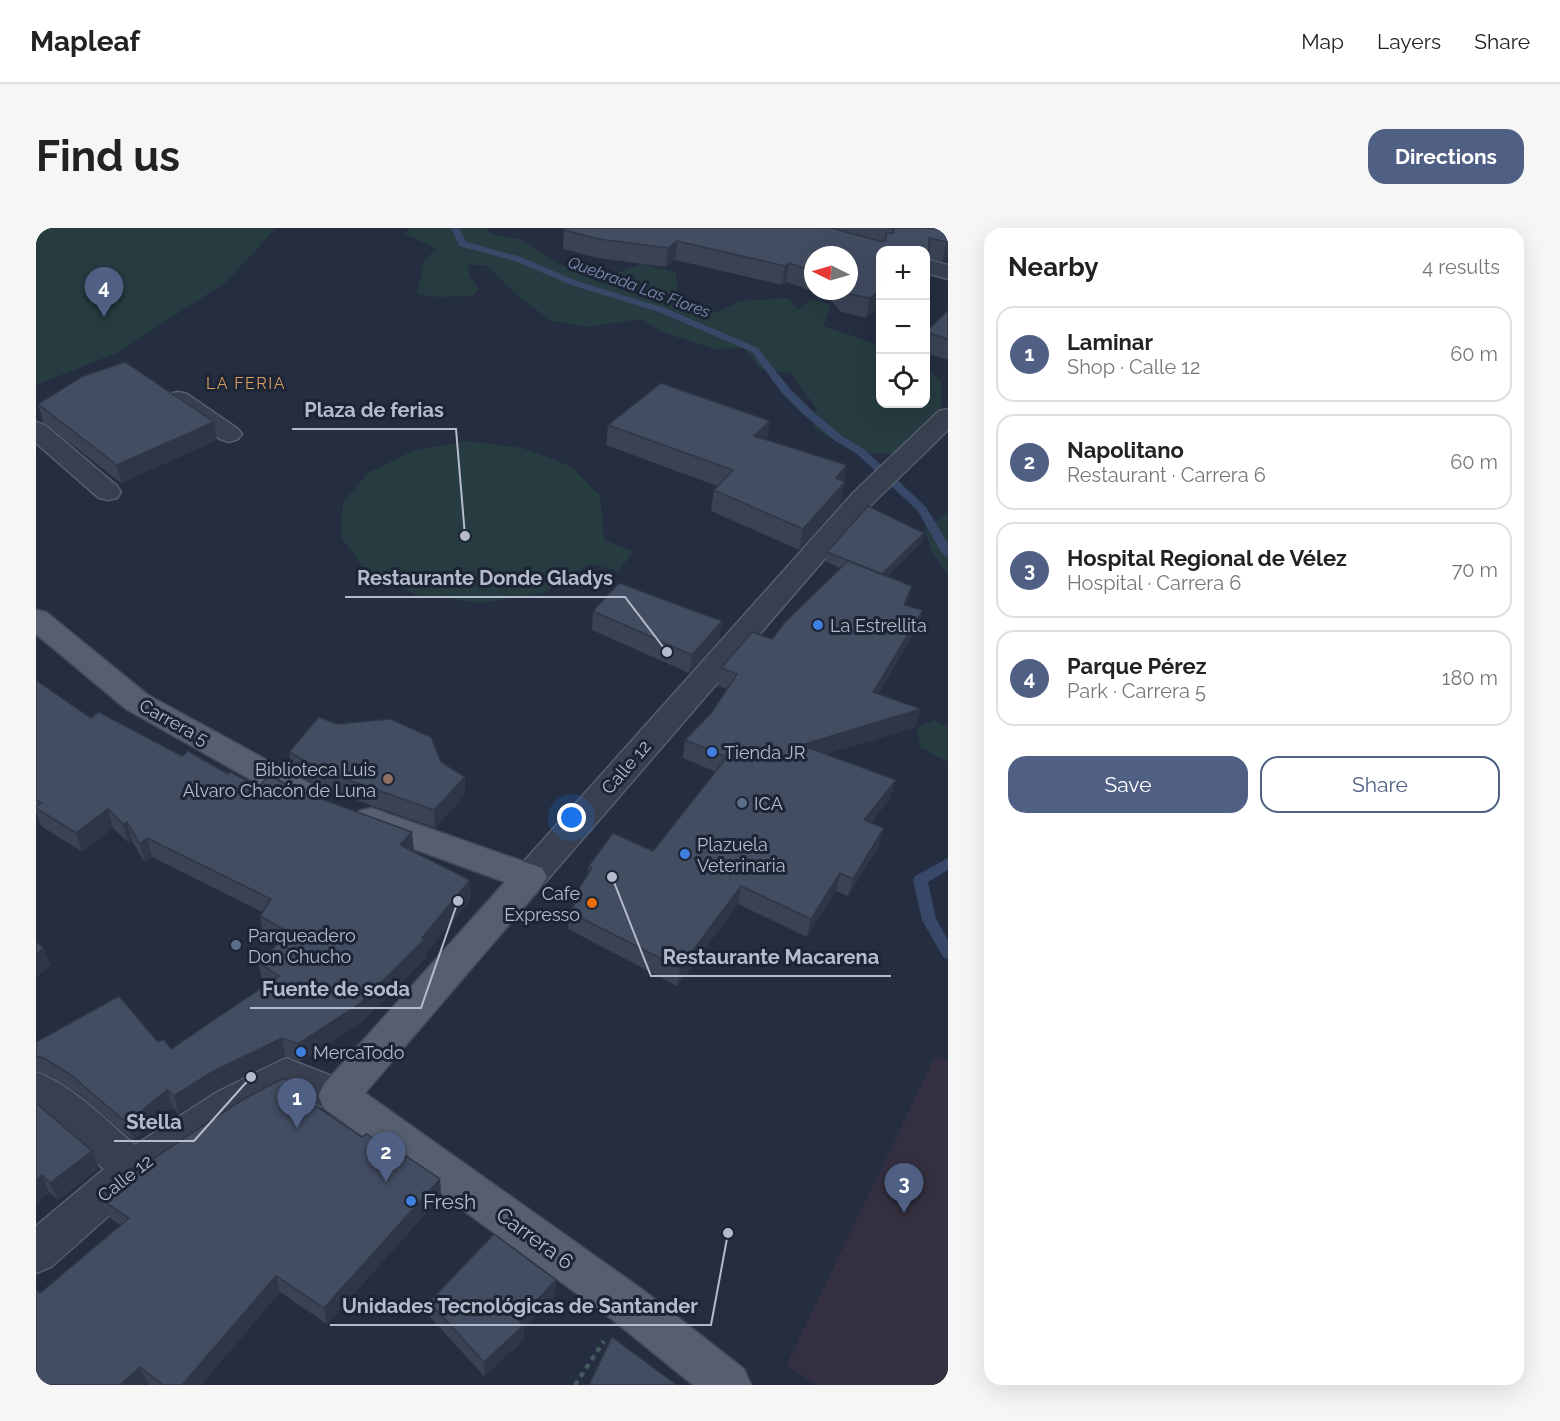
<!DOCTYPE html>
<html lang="en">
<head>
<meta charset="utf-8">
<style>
  body { margin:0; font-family:Raleway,sans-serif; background:#f6f6f6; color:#222 }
  .controls { position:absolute; right:18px; top:18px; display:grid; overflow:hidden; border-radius:12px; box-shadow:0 6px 24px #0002 }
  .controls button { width:54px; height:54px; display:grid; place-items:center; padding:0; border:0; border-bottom:2px solid #e0e0e0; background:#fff; color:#222; font:30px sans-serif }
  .compass { position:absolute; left:768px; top:18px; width:54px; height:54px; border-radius:50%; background:#fff; box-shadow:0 6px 24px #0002; rotate:275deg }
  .you { position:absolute; left:536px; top:590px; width:21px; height:21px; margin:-15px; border:4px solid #fff; border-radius:50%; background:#1a73e8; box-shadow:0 0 0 9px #1a73e833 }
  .badge { display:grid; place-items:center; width:39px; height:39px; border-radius:50%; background:#506084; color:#fff; font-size:20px; font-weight:700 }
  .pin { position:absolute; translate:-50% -50px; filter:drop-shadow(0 2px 3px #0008) }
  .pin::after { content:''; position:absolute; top:32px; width:21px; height:18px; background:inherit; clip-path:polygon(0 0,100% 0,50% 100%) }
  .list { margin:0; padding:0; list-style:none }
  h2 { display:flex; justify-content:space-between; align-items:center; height:78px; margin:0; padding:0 24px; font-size:26px }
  h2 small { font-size:20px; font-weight:400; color:#767676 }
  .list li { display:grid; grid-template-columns:39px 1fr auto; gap:18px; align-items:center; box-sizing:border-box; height:96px; margin:0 12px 12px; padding:0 12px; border:2px solid #e0e0e0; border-radius:18px }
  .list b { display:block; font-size:22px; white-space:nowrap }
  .list p { margin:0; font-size:20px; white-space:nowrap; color:#767676 }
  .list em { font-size:20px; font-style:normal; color:#767676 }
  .actions { display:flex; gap:12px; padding:18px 24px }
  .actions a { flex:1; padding:14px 0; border:2px solid #506084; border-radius:18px; text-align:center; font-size:21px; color:#506084 }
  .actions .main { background:#506084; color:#fff }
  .icon { flex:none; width:33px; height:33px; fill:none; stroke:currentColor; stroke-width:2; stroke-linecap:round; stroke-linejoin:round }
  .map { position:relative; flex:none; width:912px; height:1157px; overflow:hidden; border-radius:18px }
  header { display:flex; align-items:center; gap:36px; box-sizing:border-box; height:84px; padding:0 30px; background:#fff; border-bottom:2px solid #e0e0e0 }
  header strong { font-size:28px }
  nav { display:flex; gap:33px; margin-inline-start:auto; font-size:21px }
  .intro { display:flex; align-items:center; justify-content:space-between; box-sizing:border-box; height:144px; padding:0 36px }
  h1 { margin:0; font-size:42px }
  .button { padding:15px 27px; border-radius:18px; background:#506084; color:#fff; font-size:21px; font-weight:700 }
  main { display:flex; gap:36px; padding:0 36px }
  aside { flex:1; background:#fff; border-radius:18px; box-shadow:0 6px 24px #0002 }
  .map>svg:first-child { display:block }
</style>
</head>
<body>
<header>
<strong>Mapleaf</strong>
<nav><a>Map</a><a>Layers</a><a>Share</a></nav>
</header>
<div class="intro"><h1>Find us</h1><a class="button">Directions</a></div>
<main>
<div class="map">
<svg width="912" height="1157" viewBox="0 0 912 1157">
  <rect width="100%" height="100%" fill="#242e40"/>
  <path fill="#343041" d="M 899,829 L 912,833 L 912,1157 L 781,1157 L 750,1138 Z"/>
  <g fill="#263c41">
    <path d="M 0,0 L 240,0 L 190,54 L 81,125 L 0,157 Z"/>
    <path d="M 373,0 L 450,0 L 455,6 L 483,11 L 527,38 L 580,45 L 605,36 L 640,44 L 642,79 L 682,84 L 704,73 L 753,70 L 762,82 L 776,71 L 795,77 L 787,98 L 844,117 L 844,176 L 890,176 L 890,142 L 905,152 L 905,186 L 859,226 L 818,225 L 778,200 L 780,180 L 755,145 L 724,141 L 708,120 L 678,121 L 626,104 L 605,91 L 551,99 L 516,93 L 489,74 L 450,37 L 432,37 L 434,49 L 443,61 L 436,68 L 401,69 L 381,66 L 388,32 L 401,21 L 369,6 Z"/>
    <path d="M 431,213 L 487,220 L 534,238 L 564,267 L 568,312 L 597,323 L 583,343 L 554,336 L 507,365 L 445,375 L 381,367 L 330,343 L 305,309 L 307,274 L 332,245 L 377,223 Z"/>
    <path d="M 908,287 L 912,287 L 912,347 L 895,322 L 889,301 Z"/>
    <path d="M 898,492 L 912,499 L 912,534 L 885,520 L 880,500 Z"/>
  </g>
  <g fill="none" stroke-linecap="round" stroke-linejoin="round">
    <g fill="#374868" fill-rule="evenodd">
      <path d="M 415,0 L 423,0 L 430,14 L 485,29 L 541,53 L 629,80 L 722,120 L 754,161 L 774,181 L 806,208 L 828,221 L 890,279 L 912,316 L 912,329 L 906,326 L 882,283 L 820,225 L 798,212 L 766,185 L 746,165 L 716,124 L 623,84 L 535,57 L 479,33 L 423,18 Z"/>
      <path d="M 912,630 L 912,642 L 892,654 L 900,691 L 912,712 L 912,731 L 907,729 L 886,692 L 877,652 L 879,648 Z"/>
    </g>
    <defs>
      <g id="minor">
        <path d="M 890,31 L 912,37 L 912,51 L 890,45 Z"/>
        <path d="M 142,164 L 151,166 L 202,201 L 206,206 L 202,211 L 193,214 L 184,211 L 133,176 L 130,171 L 133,166 Z"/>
        <path d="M 912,181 L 912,202 L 836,276 L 506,658 L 494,662 L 482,658 L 477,649 L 482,640 L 818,264 L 903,183 Z"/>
        <path d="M 0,194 L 9,197 L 81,258 L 85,264 L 81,270 L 72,272 L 63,270 L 0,215 Z"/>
        <path d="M 250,830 L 316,856 L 322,868 L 316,880 L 302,885 L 252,865 L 209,888 L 111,954 L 15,1039 L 0,1045 L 0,998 L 68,941 L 0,883 L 0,844 C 38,858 69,892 99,917 L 181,864 Z"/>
      </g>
      <g id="major">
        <path d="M 0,382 L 10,384 L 112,467 L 284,561 L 288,569 L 284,577 L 272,581 L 260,577 L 90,481 L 0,406 Z"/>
        <path d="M 335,580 L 506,640 L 511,649 L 506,658 L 329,865 L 607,1062 L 708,1141 L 715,1157 L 657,1157 L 577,1092 L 288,880 L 282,868 L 288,856 L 469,654 L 323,601 L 318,592 L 323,583 Z"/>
      </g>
    </defs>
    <use href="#minor" stroke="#565e6d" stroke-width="3"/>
    <use href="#major" stroke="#424959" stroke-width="3"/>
    <path stroke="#44595e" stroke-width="4.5" stroke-dasharray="5 5" stroke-linecap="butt" d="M 539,1157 L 568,1113"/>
    <use href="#minor" fill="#384050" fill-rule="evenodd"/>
    <use href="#major" fill="#565f70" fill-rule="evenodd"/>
  </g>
  <g fill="#3a4254" fill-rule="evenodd">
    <path d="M 530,0 L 912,0 L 912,29 L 906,33 L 892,30 L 890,41 L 890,22 L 830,90 L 805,84 L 791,68 L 750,54 L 746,57 L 639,32 L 630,39 L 562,30 L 527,21 L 528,2 ZM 777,27 L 813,63 L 777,63 Z"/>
    <path d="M 912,82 L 912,132 L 890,125 L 890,104 Z"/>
    <path d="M 2,176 L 181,212 L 85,255 L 7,194 Z"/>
    <path d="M 572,197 L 731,212 L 808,253 L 805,275 L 763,322 L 675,283 L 678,262 L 681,258 L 570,217 Z"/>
    <path d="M 888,305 L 886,314 L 851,348 L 871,378 L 882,399 L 842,466 L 880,499 L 790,526 L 854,570 L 835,595 L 843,618 L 812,668 L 800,663 L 771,709 L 702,676 L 641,758 L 532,701 L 533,684 L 538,677 L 539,666 L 552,646 L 552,639 L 617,623 L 680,544 L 647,530 L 649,512 L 676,484 L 691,461 L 682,458 L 685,440 L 736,411 L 804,340 L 789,333 L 791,324 Z"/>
    <path d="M 557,383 L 684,411 L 653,445 L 556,402 Z"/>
    <path d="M 0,452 L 55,490 L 223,559 L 261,562 L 376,604 L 377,624 L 434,652 L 435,671 L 390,725 L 390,730 L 325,795 L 265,833 L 249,828 L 180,862 L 143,886 L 137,880 L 97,912 L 42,865 L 15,848 L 0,843 L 0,814 L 122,814 L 135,821 L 231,756 L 226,752 L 222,734 L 243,715 L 227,706 L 224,688 L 226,684 L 116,629 L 109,635 L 96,613 L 92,614 L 77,600 L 46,624 L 5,598 L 0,584 Z"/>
    <path d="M 253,524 L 405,534 L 429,567 L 399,600 L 289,561 L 255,543 Z"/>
    <path d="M 259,857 L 260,865 L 326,909 L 340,913 L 404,951 L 405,968 L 291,1096 L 244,1064 L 165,1157 L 114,1157 L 4,1065 L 84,997 L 74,990 L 67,973 Z"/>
    <path d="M 0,875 L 56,923 L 63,940 L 22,972 L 13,964 L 0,976 Z"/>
    <path d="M 520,1052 L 519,1068 L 488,1100 L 488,1112 L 448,1148 L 394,1089 L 393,1074 Z"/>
  </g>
  <g fill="#2f3645">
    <path d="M 641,13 L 639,32 L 630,39 L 632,20 Z"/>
    <path d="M 912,13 L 912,29 L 906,33 L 911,14 Z"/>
    <path d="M 893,27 L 890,41 L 890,30 Z"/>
    <path d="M 753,35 L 750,54 L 746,57 L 749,38 Z"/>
    <path d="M 844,63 L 844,79 L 830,90 L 834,70 Z"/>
    <path d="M 734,193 L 731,214 L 718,208 Z"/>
    <path d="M 178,194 L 181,212 L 85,255 L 81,237 Z"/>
    <path d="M 811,237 L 807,256 L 809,254 L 805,275 L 763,322 L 767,301 L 800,250 Z"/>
    <path d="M 888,305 L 886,314 L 842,357 L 845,347 Z"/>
    <path d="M 876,358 L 871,376 L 863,395 L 868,377 Z"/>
    <path d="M 887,382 L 882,399 L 833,482 L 837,464 Z"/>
    <path d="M 686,393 L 684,411 L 653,445 L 656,427 Z"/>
    <path d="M 885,481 L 880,499 L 761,535 L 765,517 Z"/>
    <path d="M 429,549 L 429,567 L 399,600 L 398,582 Z"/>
    <path d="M 860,552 L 854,570 L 823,610 L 828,592 Z"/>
    <path d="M 72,581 L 77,600 L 46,624 L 40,605 Z"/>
    <path d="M 91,594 L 96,613 L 92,614 L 87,596 Z"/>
    <path d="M 848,600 L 843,618 L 812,668 L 817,651 Z"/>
    <path d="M 376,604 L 378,623 L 365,636 L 364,617 Z"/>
    <path d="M 111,610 L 116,629 L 109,635 L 104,616 Z"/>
    <path d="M 804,645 L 800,663 L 771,709 L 775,691 Z"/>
    <path d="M 434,652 L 435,671 L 390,725 L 390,730 L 325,795 L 265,833 L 262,816 L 386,710 Z"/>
    <path d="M 705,658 L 702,676 L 641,758 L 644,740 Z"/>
    <path d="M 8,720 L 15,737 L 0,750 L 0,726 Z"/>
    <path d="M 246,810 L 249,828 L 180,862 L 143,886 L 138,868 L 176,844 Z"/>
    <path d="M 131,862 L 137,880 L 97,912 L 91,895 Z"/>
    <path d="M 56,923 L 63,940 L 22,972 L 14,955 Z"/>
    <path d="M 6,947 L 13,964 L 0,976 L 0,952 Z"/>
    <path d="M 404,951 L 405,968 L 291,1096 L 288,1080 Z"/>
    <path d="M 240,1048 L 244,1064 L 165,1157 L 146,1157 Z"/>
    <path d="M 520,1052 L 519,1068 L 488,1100 L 488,1112 L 448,1148 L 448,1134 L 482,1092 Z"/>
    <path d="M 104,1139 L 111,1154 L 108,1157 L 84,1157 Z"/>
  </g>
  <g fill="#434d62" stroke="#2f3645" stroke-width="1.5">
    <path d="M 530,0 L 795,0 L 847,14 L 850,12 L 850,5 L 858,5 L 857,1 L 854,0 L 912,0 L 912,13 L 911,14 L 893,10 L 893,27 L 890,30 L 890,22 L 844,22 L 844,63 L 834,70 L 809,65 L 807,63 L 813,63 L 813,27 L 777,27 L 777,43 L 753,35 L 749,38 L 641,13 L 632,20 L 563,11 L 528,2 Z"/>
    <path d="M 912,82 L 912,111 L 890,104 Z"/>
    <path d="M 89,134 L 178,194 L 81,237 L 2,176 L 45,149 Z"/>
    <path d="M 625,155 L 734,193 L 718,208 L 811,237 L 800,250 L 809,254 L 767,301 L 678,262 L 697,242 L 572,197 Z"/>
    <path d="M 832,278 L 888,305 L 846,346 L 791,324 Z"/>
    <path d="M 812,333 L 876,358 L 868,377 L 887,382 L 837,464 L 885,481 L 765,517 L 860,552 L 828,592 L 848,600 L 817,651 L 804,645 L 775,691 L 705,658 L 644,740 L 533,684 L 545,668 L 539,666 L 556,640 L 552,639 L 577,605 L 617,623 L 691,529 L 649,512 L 676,484 L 701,446 L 685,440 L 716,404 L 736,411 L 749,394 Z"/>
    <path d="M 583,355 L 686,393 L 656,427 L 557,383 Z"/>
    <path d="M 0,452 L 55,490 L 63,484 L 146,528 L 152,523 L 192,546 L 194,544 L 223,559 L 233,547 L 261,562 L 376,604 L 364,617 L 434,652 L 386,710 L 389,711 L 322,777 L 262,816 L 246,810 L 176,844 L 138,868 L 131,862 L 91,895 L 35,847 L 8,830 L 0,828 L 0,814 L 83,768 L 122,814 L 128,811 L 135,821 L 243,748 L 222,734 L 254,705 L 224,688 L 235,671 L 111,610 L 104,616 L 91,594 L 87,596 L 72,581 L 40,605 L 0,580 L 0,579 L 5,575 L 0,571 Z"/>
    <path d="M 283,489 L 301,496 L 354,491 L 395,509 L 405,534 L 429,549 L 398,582 L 287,543 L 253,524 Z"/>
    <path d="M 0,714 L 8,720 L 0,726 Z"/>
    <path d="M 248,850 L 259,857 L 256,862 L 326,909 L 331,906 L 340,913 L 343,910 L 404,951 L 288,1080 L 240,1048 L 146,1157 L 127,1157 L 104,1139 L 84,1157 L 0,1157 L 0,1062 L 4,1065 L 93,990 L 67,973 L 106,938 L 206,872 Z"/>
    <path d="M 0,875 L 56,923 L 14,955 L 6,947 L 0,952 Z"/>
    <path d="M 458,1006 L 520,1052 L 482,1092 L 488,1097 L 448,1134 L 393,1074 Z"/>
    <path d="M 576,1109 L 641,1157 L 553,1157 Z"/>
  </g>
  <g fill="#3f7fe0" stroke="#1d2535" stroke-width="2">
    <circle cx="782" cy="397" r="6"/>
    <circle cx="676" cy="524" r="6"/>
    <circle cx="649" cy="626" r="6"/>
    <circle cx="265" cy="824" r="6"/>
    <circle cx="375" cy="973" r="6"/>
  </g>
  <circle fill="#8d6e63" stroke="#1d2535" stroke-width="2" cx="352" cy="551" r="6"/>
  <g fill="#5c6f8a" stroke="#1d2535" stroke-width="2">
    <circle cx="706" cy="575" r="6"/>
    <circle cx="200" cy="717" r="6"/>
  </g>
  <circle fill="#e8710a" stroke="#1d2535" stroke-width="2" cx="556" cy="675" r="6"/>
  <g text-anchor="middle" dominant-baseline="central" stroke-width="6" stroke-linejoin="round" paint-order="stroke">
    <g font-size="16" font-style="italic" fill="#7c8eb2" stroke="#1d2535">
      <text transform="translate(603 59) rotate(20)">Quebrada Las Flores</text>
    </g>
    <g font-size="16" letter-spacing="1.5" fill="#d99f61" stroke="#1d2535">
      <text x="210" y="155">LA FERIA</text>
    </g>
    <g font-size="18" fill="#b5bbca" stroke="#1d2535" text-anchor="start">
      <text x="794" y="397">La Estrellita</text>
      <text x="688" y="524">Tienda JR</text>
      <text x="340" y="541" text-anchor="end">Biblioteca Luis<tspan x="340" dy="21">Alvaro Chacón de Luna</tspan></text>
      <text x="718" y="575">ICA</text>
      <text x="661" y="616">Plazuela<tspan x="661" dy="21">Veterinaria</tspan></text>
      <text x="544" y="665" text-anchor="end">Cafe<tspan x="544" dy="21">Expresso</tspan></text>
      <text x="212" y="707">Parqueadero<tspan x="212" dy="21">Don Chucho</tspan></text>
      <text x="277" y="824">MercaTodo</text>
    </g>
    <g font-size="18" fill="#b5bbca" stroke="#1d2535">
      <text transform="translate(138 494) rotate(29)">Carrera 5</text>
      <text transform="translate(590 539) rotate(-49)">Calle 12</text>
      <text transform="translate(89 950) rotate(-38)">Calle 12</text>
    </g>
    <g font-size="21" fill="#b5bbca" stroke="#1d2535" text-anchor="start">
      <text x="387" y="973">Fresh</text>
    </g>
    <g font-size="21" fill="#b5bbca" stroke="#1d2535">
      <text transform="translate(499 1010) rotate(36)">Carrera 6</text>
    </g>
  </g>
  <path fill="none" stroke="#b5bbca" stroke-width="2" d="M429 308L420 201H256M631 424L589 369H309M576 649L615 748H855M422 673L385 780H214M215 849L158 913H78M692 1005L675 1097H294"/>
  <g fill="#b5bbca" stroke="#1d2535" stroke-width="2">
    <circle cx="429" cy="308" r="6"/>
    <circle cx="631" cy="424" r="6"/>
    <circle cx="576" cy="649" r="6"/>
    <circle cx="422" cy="673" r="6"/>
    <circle cx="215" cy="849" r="6"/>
    <circle cx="692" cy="1005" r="6"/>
  </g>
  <g font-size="20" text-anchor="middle" font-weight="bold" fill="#b5bbca" stroke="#1d2535" stroke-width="6" stroke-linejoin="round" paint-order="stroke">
    <text x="338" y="189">Plaza de ferias</text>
    <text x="449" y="357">Restaurante Donde Gladys</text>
    <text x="735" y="736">Restaurante Macarena</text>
    <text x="300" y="768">Fuente de soda</text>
    <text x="118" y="901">Stella</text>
    <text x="484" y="1085">Unidades Tecnológicas de Santander</text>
  </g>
</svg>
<div class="controls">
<button>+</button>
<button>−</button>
<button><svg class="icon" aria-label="locate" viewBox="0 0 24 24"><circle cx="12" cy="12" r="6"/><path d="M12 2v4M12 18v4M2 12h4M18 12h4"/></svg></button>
</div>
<svg class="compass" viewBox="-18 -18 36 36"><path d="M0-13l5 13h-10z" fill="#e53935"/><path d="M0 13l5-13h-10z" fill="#767676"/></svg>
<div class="you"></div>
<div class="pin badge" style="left:261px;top:900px">1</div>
<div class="pin badge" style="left:350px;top:954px">2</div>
<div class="pin badge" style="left:868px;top:985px">3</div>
<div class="pin badge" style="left:68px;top:89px">4</div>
</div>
<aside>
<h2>Nearby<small>4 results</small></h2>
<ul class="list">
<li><span class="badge">1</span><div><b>Laminar</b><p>Shop · Calle 12</p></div><em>60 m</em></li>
<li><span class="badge">2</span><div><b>Napolitano</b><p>Restaurant · Carrera 6</p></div><em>60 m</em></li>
<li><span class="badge">3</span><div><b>Hospital Regional de Vélez</b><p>Hospital · Carrera 6</p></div><em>70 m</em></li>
<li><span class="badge">4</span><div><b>Parque Pérez</b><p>Park · Carrera 5</p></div><em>180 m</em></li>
</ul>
<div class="actions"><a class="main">Save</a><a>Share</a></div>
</aside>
</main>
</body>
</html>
